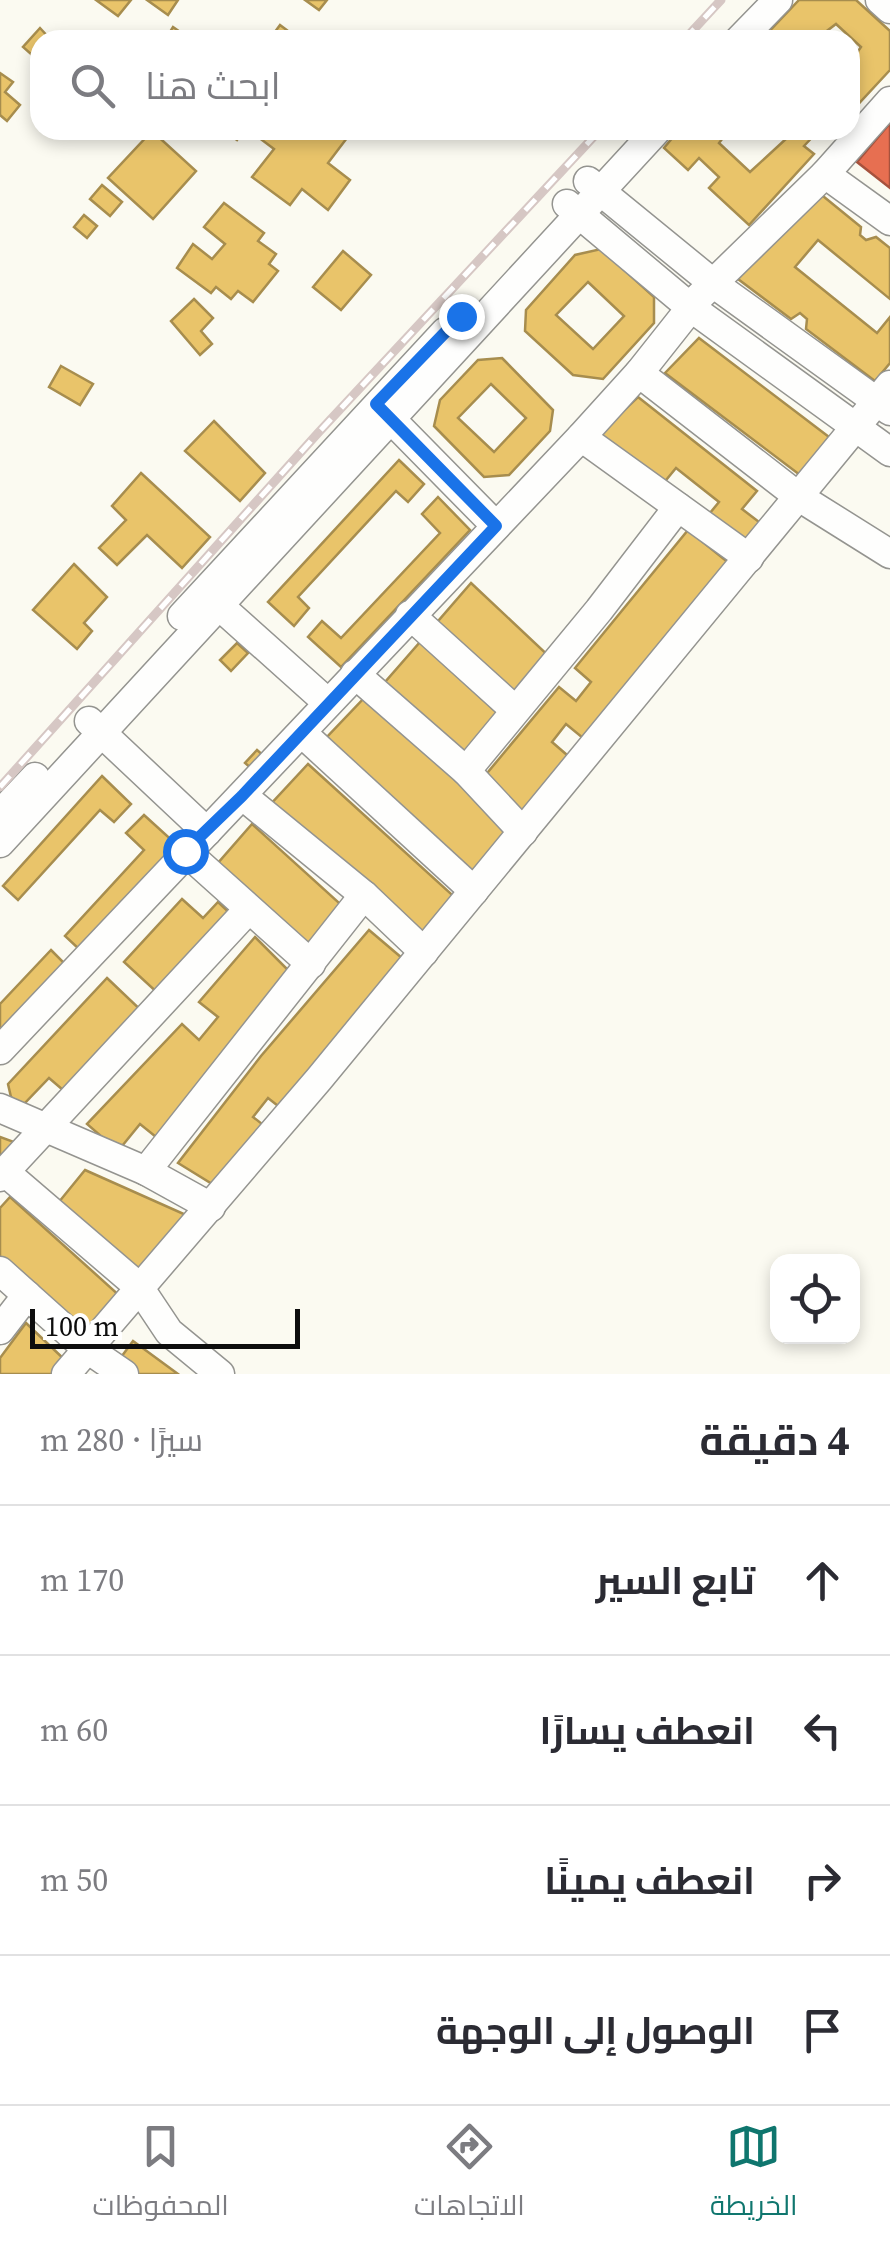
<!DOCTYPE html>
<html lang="ar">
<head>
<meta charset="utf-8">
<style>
  body { margin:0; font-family:"Source Serif 4",Cairo,serif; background:#f7f7f7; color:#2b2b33; direction:rtl }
  .controls { position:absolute; right:30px; bottom:30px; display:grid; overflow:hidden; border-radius:20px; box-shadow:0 5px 15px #0003 }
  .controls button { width:90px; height:90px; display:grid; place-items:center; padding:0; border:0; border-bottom:2px solid #e1e1e2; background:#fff; color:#2b2b33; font:50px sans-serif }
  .scale { position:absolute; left:30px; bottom:25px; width:270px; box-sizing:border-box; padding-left:10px; border:5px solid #0d0d0d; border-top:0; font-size:28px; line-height:35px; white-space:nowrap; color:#0d0d0d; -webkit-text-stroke:8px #fff; paint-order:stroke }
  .stop { position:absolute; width:30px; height:30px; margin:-22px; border:8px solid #1a73e8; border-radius:50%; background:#fff }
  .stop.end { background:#1a73e8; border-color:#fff; box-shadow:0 2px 10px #0008 }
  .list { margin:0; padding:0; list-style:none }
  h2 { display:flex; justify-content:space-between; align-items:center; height:130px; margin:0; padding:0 40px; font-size:42px }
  h2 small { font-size:32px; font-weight:400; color:#7c7c81 }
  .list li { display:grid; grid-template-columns:65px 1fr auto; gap:30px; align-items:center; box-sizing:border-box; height:150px; padding:0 40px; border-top:2px solid #e1e1e2 }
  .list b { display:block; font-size:38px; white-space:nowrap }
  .list em { font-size:32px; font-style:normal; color:#7c7c81 }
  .icon { flex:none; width:55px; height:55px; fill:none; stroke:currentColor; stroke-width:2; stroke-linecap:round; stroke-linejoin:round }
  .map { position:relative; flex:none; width:890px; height:1374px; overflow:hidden; direction:ltr }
  .search { position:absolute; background:#fff; box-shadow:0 5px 15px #0003; left:30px; right:30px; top:30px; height:110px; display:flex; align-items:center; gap:25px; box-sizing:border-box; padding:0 35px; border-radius:30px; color:#7c7c81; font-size:38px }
  .sheet { height:730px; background:#fff }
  nav { display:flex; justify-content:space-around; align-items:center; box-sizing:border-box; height:140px; border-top:2px solid #e1e1e2; background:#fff; font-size:28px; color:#7c7c81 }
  nav a { display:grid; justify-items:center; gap:5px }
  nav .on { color:#0f766e }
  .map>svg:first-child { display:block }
</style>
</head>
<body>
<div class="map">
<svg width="890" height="1374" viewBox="0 0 890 1374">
  <rect width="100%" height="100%" fill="#fbfaf1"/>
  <g fill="#e9c46a" stroke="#a78d4e" stroke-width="2.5" fill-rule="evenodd">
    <path d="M 96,0 L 131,0 L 118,16 Z"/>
    <path d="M 147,0 L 178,0 L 168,15 Z"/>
    <path d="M 305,0 L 327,0 L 319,10 Z"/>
    <path d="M 799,0 L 856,0 L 890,31 L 890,70 L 850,113 L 850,63 L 861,47 L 836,24 L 815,40 L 761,40 Z"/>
    <path d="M 280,25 L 300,40 L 269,40 Z"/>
    <path d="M 173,27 L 190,39 L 189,40 L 165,40 Z"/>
    <path d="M 40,28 L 51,40 L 40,40 L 40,62 L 23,47 Z"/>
    <path d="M 0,73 L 13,82 L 5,92 L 20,105 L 7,121 L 0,115 Z"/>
    <path d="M 223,130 L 244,130 L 237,140 Z"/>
    <path d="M 257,130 L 345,130 L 350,134 L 328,163 L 350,180 L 328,210 L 302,189 L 290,205 L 252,177 L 274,149 L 254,134 Z"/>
    <path d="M 679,130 L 729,130 L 719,143 L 750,172 L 787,138 L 778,130 L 819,130 L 804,146 L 814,154 L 749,225 L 709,188 L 719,177 L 699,158 L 688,170 L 664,148 Z"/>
    <path d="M 152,131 L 196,171 L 153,219 L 108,178 Z"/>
    <path d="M 102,185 L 122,202 L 110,216 L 90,199 Z"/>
    <path d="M 818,192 L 861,227 L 860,235 L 866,240 L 876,237 L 890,248 L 890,299 L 818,240 L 795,267 L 877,333 L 890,317 L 890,363 L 875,381 L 806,329 L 807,319 L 800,313 L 791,319 L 738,279 Z"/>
    <path d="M 224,203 L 264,233 L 258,241 L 276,254 L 269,264 L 278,271 L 253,302 L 238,291 L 231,299 L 216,287 L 211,293 L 177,268 L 193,244 L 212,259 L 225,244 L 204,227 Z"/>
    <path d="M 84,215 L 97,226 L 87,238 L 74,227 Z"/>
    <path d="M 601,249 L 654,297 L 654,323 L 603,379 L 573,375 L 525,331 L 526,310 L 575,255 ZM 588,282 L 624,316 L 593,349 L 556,315 Z"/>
    <path d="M 343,251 L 371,275 L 341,310 L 313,287 Z"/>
    <path d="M 194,299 L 213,318 L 201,331 L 212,344 L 200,355 L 171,321 Z"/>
    <path d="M 699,338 L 829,437 L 800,475 L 665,373 Z"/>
    <path d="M 502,358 L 553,410 L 550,431 L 509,475 L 484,477 L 434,426 L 440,400 L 478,360 ZM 491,384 L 526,418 L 494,452 L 458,418 Z"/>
    <path d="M 61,366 L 93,384 L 80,405 L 49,387 Z"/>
    <path d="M 638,397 L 757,491 L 742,509 L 763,525 L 743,549 L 705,519 L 719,502 L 676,468 L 662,485 L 599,434 Z"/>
    <path d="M 214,421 L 265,473 L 240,501 L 185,451 Z"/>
    <path d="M 399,460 L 424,484 L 408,502 L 396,491 L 298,597 L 309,608 L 294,626 L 268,602 Z"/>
    <path d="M 141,473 L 210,537 L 182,568 L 147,535 L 117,565 L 99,548 L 126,520 L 112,506 Z"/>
    <path d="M 438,497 L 470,530 L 341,667 L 308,637 L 322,621 L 341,638 L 440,533 L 422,514 Z"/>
    <path d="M 688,530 L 730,564 L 589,743 L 566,724 L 552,742 L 574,761 L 525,822 L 483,778 L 559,687 L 576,701 L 591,682 L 575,668 Z"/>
    <path d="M 74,564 L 107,597 L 84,623 L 92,631 L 77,649 L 33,610 Z"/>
    <path d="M 471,583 L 553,660 L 516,701 L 433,627 Z"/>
    <path d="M 420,642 L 504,719 L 465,766 L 379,689 Z"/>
    <path d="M 237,643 L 248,653 L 231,671 L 220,660 Z"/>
    <path d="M 367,695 L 513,833 L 475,877 L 326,738 Z"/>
    <path d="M 257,750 L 264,756 L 252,769 L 245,763 Z"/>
    <path d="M 308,764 L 460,902 L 423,945 L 269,806 Z"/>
    <path d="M 102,776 L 131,804 L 114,822 L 100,810 L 18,900 L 3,886 Z"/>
    <path d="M 144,815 L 176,844 L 80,950 L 65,936 L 144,850 L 126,833 Z"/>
    <path d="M 252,824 L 348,911 L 309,958 L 211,871 Z"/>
    <path d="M 182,899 L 203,918 L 218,902 L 235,918 L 162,997 L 124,962 Z"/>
    <path d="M 369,930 L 409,964 L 287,1113 L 268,1098 L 253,1117 L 271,1131 L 222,1190 L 178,1163 L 261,1056 Z"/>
    <path d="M 255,937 L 295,977 L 161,1141 L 140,1124 L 118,1151 L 87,1124 L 182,1024 L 199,1040 L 218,1017 L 199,1002 Z"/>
    <path d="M 51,950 L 65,964 L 0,1035 L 0,1004 Z"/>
    <path d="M 107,978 L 146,1015 L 70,1096 L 49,1078 L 22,1106 L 11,1097 L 8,1084 Z"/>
    <path d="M 0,1137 L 22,1145 L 0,1169 Z"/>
    <path d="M 85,1170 L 186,1215 L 134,1276 L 54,1208 Z"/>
    <path d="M 10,1197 L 121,1297 L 84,1340 L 0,1265 L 0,1208 Z"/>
    <path d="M 26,1323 L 67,1362 L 58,1374 L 0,1374 L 0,1358 Z"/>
    <path d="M 133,1341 L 178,1374 L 129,1374 L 116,1364 Z"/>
  </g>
  <path fill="#e76f51" stroke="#a6523d" stroke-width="2.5" d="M 890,123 L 890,188 L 857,162 Z"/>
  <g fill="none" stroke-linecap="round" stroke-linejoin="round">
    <defs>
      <g id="minor">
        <path d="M 880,0 L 890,9"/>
        <path d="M 739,40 L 778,0"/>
        <path d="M 825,174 L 890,221"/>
        <path d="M 588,181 L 714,284 L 890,411"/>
        <path d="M 567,204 L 690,307 L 890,452"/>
        <path d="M 639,373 L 799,497 L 890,554"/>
        <path d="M 378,406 L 496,526"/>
        <path d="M 581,437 L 749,558"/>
        <path d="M 205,593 L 328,703"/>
        <path d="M 410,615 L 515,710"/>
        <path d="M 182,616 L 445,332"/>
        <path d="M 355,674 L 466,771 L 523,832"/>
        <path d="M 89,721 L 207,832"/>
        <path d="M 302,733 L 474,891"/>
        <path d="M 466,771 L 599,610 L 678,507"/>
        <path d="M 243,796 L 364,895 L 424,952"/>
        <path d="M 0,814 L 35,777"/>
        <path d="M 0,843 L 657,130"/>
        <path d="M 185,851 L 311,964"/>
        <path d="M 0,1050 L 581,437 L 639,373 L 700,296 L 825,174 L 890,101"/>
        <path d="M 0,1108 L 146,1171 L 211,1207"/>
        <path d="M 146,1171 L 364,895"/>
        <path d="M 5,1172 L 139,1287 L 169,1332 L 220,1374"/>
        <path d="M 0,1177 L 247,911"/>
        <path d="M 0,1271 L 86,1348 L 124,1374"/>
        <path d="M 0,1330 L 27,1295"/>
        <path d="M 66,1374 L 319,1079 L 890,385"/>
      </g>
    </defs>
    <use href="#minor" stroke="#949490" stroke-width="31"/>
    <use href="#minor" stroke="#fefefd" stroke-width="28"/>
    <defs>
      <g id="rail">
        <path d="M 684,40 L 721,0"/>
        <path d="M 0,787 L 318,433 L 600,130"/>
      </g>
    </defs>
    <use href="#rail" stroke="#d6c7c4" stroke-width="9"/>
    <use href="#rail" stroke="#fff" stroke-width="5" stroke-dasharray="15" stroke-linecap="butt"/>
  </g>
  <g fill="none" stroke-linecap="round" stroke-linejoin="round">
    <path stroke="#1a73e8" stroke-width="12" d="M 185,851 L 242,796 L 496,526 L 376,404 L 461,316"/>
  </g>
</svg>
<div class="controls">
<button><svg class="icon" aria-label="locate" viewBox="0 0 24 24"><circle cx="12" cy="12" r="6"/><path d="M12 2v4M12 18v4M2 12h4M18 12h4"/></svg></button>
</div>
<div class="scale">100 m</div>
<div class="stop" style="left:185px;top:851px"></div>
<div class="stop end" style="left:461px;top:316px"></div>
<div class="search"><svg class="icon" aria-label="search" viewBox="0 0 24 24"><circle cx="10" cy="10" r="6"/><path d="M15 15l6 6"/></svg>ابحث هنا</div>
</div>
<section class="sheet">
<h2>4 دقيقة<small>سيرًا · 280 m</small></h2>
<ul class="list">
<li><svg class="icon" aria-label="ahead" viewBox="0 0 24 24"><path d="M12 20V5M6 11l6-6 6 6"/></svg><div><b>تابع السير</b></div><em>170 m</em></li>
<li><svg class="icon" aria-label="left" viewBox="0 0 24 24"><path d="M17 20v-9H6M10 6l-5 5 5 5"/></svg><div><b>انعطف يسارًا</b></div><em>60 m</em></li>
<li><svg class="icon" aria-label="right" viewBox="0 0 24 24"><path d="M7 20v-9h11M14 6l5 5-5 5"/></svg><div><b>انعطف يمينًا</b></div><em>50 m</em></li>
<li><svg class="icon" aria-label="arrive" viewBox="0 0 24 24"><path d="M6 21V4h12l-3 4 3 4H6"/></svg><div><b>الوصول إلى الوجهة</b></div></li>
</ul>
</section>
<nav>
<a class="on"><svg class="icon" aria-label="map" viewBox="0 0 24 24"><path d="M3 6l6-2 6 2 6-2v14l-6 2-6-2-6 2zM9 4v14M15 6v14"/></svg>الخريطة</a>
<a><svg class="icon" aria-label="directions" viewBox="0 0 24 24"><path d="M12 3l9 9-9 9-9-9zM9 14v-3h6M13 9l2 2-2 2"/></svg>الاتجاهات</a>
<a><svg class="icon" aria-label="saved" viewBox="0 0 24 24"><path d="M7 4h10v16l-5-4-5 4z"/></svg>المحفوظات</a>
</nav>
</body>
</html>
